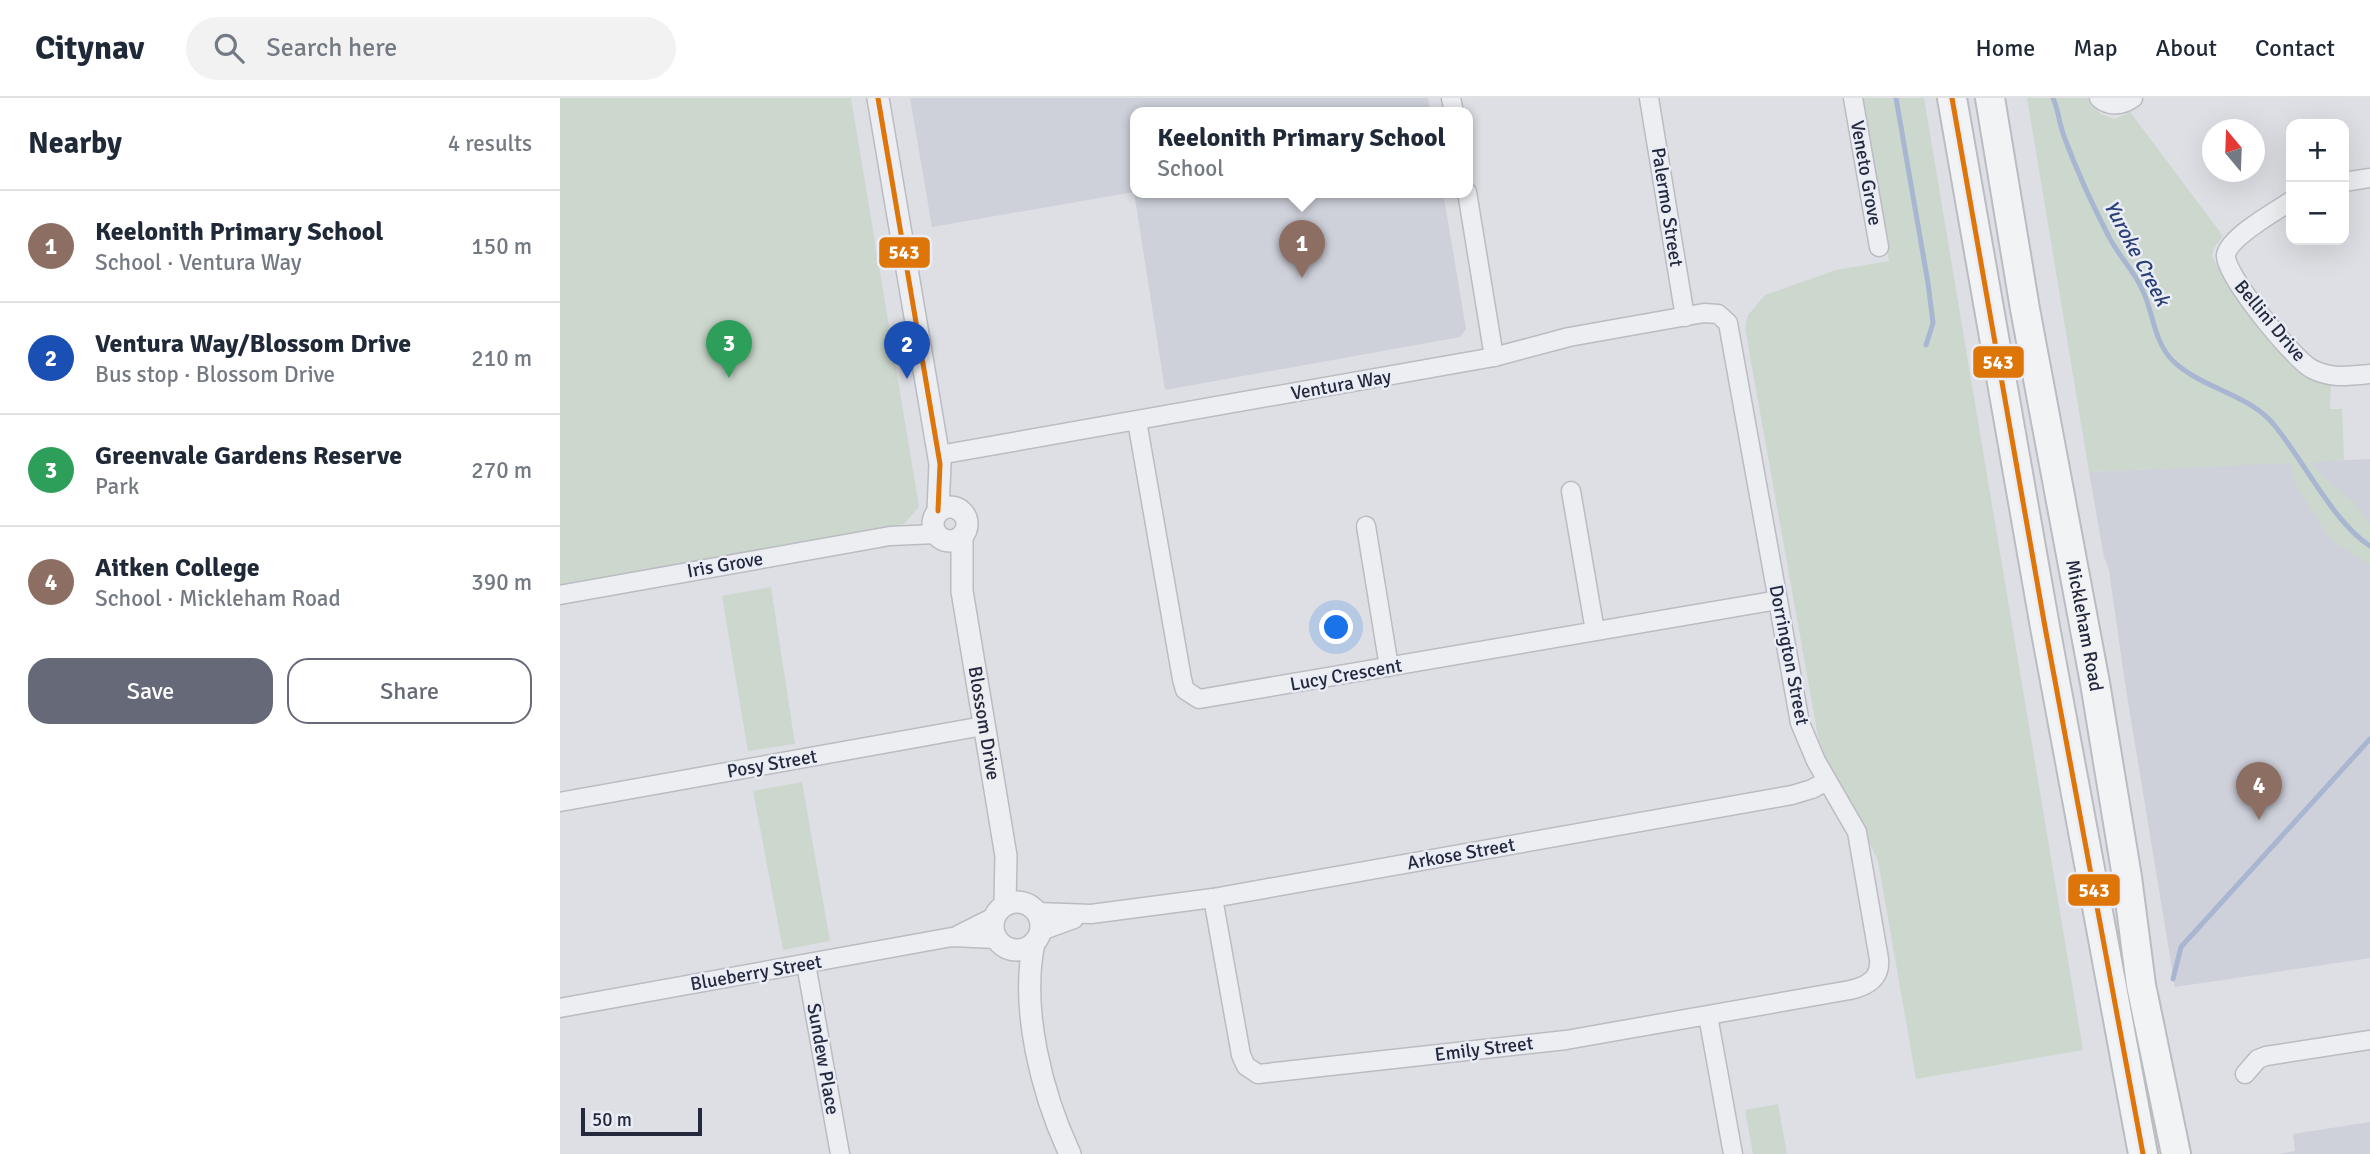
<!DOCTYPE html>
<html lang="en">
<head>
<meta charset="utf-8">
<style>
  body { margin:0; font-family:Signika,sans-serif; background:#f2f2f3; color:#1f2937 }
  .controls { position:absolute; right:21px; top:21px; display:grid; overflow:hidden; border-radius:14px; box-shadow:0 7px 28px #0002 }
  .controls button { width:63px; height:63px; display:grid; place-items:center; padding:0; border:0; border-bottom:2px solid #e0e1e3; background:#fff; color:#1f2937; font:35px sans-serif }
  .compass { position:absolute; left:1642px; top:21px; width:63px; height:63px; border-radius:50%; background:#fff; box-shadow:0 7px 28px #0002; rotate:341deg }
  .scale { position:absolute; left:21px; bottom:18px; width:121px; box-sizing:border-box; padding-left:7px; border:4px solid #24293e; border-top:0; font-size:19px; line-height:24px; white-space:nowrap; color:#24293e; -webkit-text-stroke:5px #eaedf5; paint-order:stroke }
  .you { position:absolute; left:777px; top:530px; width:24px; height:24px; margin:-18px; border:5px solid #fff; border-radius:50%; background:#1a73e8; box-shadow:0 0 0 10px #1a73e833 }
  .badge { display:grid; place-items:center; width:46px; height:46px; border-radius:50%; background:#656978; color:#fff; font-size:23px; font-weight:700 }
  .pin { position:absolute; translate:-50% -58px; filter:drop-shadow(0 2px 4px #0008) }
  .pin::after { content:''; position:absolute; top:37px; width:24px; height:21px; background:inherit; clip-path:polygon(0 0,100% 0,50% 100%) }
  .popup { position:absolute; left:570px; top:9px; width:343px; height:91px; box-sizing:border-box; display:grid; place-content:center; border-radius:14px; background:#fff; filter:drop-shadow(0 2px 5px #0005); font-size:23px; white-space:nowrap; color:#747a83 }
  .popup b { font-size:26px; color:#1f2937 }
  .popup::after { content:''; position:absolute; left:50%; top:100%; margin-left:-14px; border:14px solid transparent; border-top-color:#fff }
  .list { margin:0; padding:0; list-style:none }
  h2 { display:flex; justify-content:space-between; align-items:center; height:91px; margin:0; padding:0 28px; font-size:30px }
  h2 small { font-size:23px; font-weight:400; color:#747a83 }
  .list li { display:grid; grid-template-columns:46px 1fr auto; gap:21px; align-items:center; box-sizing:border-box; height:112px; padding:0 28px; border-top:2px solid #e0e1e3 }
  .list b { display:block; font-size:26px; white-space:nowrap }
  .list p { margin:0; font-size:23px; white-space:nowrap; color:#747a83 }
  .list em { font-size:23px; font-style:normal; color:#747a83 }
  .actions { display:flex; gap:14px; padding:21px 28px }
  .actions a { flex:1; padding:16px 0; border:2px solid #656978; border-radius:21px; text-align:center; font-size:24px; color:#656978 }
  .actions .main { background:#656978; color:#fff }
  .icon { flex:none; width:38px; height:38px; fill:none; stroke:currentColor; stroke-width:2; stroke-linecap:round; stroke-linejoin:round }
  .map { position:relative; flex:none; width:1810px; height:1056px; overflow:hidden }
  header { display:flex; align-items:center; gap:42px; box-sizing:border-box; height:98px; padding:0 35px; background:#fff; border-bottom:2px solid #e0e1e3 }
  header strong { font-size:33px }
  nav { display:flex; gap:38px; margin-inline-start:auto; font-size:24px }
  .search { width:490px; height:63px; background:#f2f2f3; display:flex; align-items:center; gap:18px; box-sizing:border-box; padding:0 24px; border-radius:38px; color:#747a83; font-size:26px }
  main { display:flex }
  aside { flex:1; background:#fff }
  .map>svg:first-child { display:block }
</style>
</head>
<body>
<header>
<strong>Citynav</strong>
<div class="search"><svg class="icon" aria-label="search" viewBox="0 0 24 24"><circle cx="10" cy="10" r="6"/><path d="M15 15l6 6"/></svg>Search here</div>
<nav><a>Home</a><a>Map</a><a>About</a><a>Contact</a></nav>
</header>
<main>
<aside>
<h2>Nearby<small>4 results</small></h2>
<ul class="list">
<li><span class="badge" style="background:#8d6e63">1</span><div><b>Keelonith Primary School</b><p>School · Ventura Way</p></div><em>150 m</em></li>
<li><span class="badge" style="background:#1a4fb4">2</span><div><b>Ventura Way/Blossom Drive</b><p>Bus stop · Blossom Drive</p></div><em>210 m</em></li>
<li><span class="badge" style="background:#2e9e5b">3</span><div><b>Greenvale Gardens Reserve</b><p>Park</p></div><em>270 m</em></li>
<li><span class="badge" style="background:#8d6e63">4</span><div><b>Aitken College</b><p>School · Mickleham Road</p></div><em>390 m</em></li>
</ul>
<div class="actions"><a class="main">Save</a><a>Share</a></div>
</aside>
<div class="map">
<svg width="1810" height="1056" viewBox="0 0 1810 1056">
  <rect width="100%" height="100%" fill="#dedfe4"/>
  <g fill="#ced0da">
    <path d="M 350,0 L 868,0 L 870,14 L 576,14 L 576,94 L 883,94 L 906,231 L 900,239 L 605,292 L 574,94 L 372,129 Z"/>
    <path d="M 1810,361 L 1810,860 L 1615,889 L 1565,585 L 1549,472 L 1544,459 L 1529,374 Z"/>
    <path d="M 1810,1024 L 1810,1056 L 1719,1056 L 1735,1053 L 1733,1036 Z"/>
  </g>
  <g fill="#ccd8cd">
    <path d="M 0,0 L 291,0 L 359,409 L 344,426 L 0,489 Z"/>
    <path d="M 1301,0 L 1364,0 L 1523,952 L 1356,981 L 1318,763 L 1298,721 L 1262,661 L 1185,230 L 1188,217 L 1205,197 L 1276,172 L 1329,163 Z"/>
    <path d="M 1467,0 L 1527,0 L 1541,16 L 1555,21 L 1570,14 L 1663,138 L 1654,150 L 1652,158 C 1662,181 1717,257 1736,271 C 1746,278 1758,281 1771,284 L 1770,311 L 1782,311 L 1784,362 L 1750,365 L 1769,384 L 1793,403 L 1810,426 L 1810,467 L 1770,441 L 1737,390 L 1732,377 L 1732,365 L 1529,374 Z"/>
    <path d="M 211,489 L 235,646 L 188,653 L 162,498 Z"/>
    <path d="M 242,684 L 270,843 L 223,852 L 193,693 Z"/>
    <path d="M 1218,1006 L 1227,1056 L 1193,1056 L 1185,1012 Z"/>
  </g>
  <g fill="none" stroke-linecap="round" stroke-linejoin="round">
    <g stroke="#a9b6d2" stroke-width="5">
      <path d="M 1336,0 L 1368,185 L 1373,225 L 1366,247"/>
      <path d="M 1493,0 C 1499,13 1499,27 1505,41 C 1517,73 1532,106 1548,137 C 1557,156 1573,171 1582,191 C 1594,215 1593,243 1613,263 C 1642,291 1690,296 1715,328 C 1743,362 1774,425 1810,448"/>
      <path d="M 1613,881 L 1621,849 L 1810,641"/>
    </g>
    <defs>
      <g id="minor">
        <path d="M 891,0 L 894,14"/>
        <path d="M 1089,0 L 1125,219"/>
        <path d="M 1293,0 L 1319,149"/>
        <path d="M 1539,0 C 1549,9 1562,8 1573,0"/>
        <path d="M 1784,84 L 1810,80"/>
        <path d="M 907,94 L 934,259"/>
        <path d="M 1731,103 C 1716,113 1669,139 1666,157 C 1663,175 1734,262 1752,271 C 1771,281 1789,278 1810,276"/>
        <path d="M 577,323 L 622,581 L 625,592 L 639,601 L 1218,502"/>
        <path d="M 379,357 L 934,259 L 1009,239 L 1144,215 L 1158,216 L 1168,225 L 1240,625 L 1256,663 L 1297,734 L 1319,861 C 1321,881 1307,888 1290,892 L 1006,942 L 698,976 L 686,968 L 681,957 L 653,800"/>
        <path d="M 1011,393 L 1035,533"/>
        <path d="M 806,428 L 829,569"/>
        <path d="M 0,497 L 330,438 L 376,436"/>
        <path d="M 0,704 L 423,628"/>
        <path d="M 477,814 L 531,816 L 653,800 L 1232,697 L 1252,691 L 1267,683"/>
        <path d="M 481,833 L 514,821"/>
        <path d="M 398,837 L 434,819"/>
        <path d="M 246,866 L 280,1056"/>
        <path d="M 0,910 L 392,839 L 436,841"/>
        <path d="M 1148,918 L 1173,1056"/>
        <path d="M 1685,976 L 1698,961 L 1706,958 L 1810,942"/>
      </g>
      <g id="tertiary">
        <path d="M 318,0 L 380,366 L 378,413"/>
        <circle cx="390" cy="426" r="17"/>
        <path id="s1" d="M 402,438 L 402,493 L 446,758 L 445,806"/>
        <circle cx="457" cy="828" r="24"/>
        <path d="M 474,845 C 460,911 482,996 510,1056"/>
      </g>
      <g id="primary">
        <path d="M 1392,0 L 1485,529 L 1583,1056"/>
        <path id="s2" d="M 1430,0 L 1465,211 L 1535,585 L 1567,779 L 1581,887 L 1616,1056"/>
      </g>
    </defs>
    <use href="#minor" stroke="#bbbcc2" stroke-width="21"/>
    <use href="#tertiary" stroke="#bbbcc2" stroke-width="24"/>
    <use href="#primary" stroke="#babcc2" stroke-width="32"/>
    <use href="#minor" stroke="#edeef1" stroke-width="18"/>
    <use href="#tertiary" stroke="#edeef1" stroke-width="21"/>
    <use href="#primary" stroke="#f2f3f5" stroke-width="28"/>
    <defs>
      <g id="bus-1">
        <path d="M 318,0 L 380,366 L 378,413"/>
        <path d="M 1392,0 L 1485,529 L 1583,1056"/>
      </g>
    </defs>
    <use href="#bus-1" stroke="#eaedf5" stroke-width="10"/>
    <use href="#bus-1" stroke="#de7509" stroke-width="5"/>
  </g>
  <g text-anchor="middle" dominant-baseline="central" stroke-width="5" stroke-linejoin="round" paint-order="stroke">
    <g font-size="19" fill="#24293e" stroke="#eaedf5">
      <text transform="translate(1306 75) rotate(80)">Veneto Grove</text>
      <text transform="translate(1107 109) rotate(81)">Palermo Street</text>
      <text transform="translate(1710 223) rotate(50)">Bellini Drive</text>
      <text transform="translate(781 287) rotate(-10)">Ventura Way</text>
      <text transform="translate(165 467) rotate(-10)">Iris Grove</text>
      <text stroke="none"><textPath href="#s2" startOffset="536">Mickleham Road</textPath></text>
      <text transform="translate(1229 557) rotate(79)">Dorrington Street</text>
      <text transform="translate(786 577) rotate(-10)">Lucy Crescent</text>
      <text stroke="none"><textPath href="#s1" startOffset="189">Blossom Drive</textPath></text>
      <text transform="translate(212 666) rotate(-10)">Posy Street</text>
      <text transform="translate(901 756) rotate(-10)">Arkose Street</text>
      <text transform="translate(196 875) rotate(-10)">Blueberry Street</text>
      <text transform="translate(924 951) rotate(-7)">Emily Street</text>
      <text transform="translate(263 961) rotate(80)">Sundew Place</text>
    </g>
    <g font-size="21" font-style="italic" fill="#2a4076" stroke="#eaedf5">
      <text transform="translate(1577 155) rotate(62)">Yuroke Creek</text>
    </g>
  </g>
  <g stroke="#eaedf5" stroke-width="2.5">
    <rect x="318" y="138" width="53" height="33" rx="7" fill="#de7509"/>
    <rect x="1412" y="247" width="53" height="34" rx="7" fill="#de7509"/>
    <rect x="1507" y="775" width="54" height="34" rx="7" fill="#de7509"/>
  </g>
  <g font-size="19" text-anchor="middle" font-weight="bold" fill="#fff">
    <text x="344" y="161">543</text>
    <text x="1438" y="271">543</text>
    <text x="1534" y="799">543</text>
  </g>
</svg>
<div class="controls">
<button>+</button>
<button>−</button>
</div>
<svg class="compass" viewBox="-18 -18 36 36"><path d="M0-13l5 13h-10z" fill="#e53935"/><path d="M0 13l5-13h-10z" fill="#747a83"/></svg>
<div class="scale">50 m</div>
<div class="you"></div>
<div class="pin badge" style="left:742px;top:180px;background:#8d6e63">1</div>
<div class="popup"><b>Keelonith Primary School</b>School</div>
<div class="pin badge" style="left:347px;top:281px;background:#1a4fb4">2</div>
<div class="pin badge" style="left:169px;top:280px;background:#2e9e5b">3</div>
<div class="pin badge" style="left:1699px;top:722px;background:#8d6e63">4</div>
</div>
</main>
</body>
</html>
